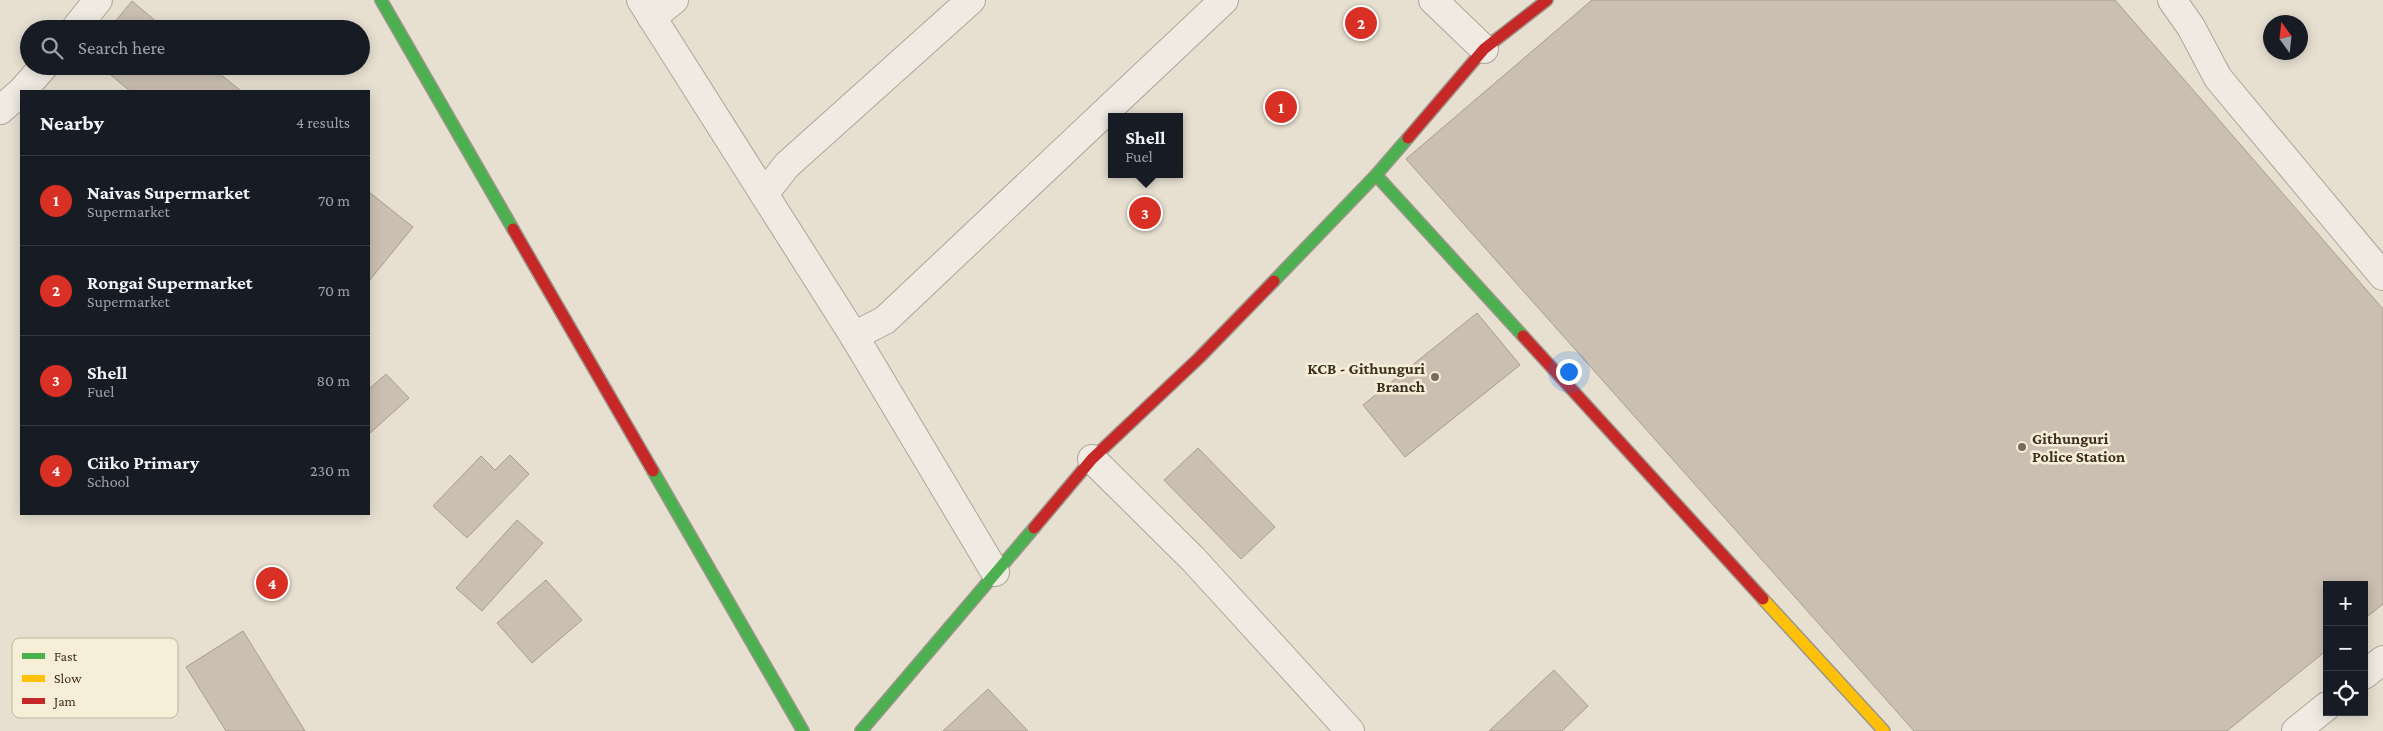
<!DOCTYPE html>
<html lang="en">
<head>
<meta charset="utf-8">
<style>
  body { margin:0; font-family:"Crimson Pro",serif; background:#20242c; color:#f1f3f6 }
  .controls { position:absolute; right:15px; bottom:15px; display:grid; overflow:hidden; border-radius:0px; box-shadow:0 2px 12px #0003 }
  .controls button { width:45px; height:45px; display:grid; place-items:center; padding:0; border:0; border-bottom:1px solid #363941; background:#171b24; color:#f1f3f6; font:25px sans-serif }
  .compass { position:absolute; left:2263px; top:15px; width:45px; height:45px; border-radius:50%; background:#171b24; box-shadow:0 2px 12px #0003; rotate:345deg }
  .you { position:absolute; left:1568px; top:371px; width:18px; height:18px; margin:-12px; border:4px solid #fff; border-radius:50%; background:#1a73e8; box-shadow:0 0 0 8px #1a73e833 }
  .badge { display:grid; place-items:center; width:32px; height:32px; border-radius:50%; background:#d93025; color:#fff; font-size:16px; font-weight:700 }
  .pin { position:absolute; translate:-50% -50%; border:2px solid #fff; box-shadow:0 1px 5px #0006 }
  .popup { position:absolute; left:1108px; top:113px; width:75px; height:65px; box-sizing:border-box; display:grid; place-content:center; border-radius:0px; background:#171b24; filter:drop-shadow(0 1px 4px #0005); font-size:16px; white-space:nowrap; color:#9ea1a6 }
  .popup b { font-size:19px; color:#f1f3f6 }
  .popup::after { content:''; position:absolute; left:50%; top:100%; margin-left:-10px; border:10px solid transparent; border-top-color:#171b24 }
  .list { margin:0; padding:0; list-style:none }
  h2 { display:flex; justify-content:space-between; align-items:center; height:65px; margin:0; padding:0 20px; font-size:21px }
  h2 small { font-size:16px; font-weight:400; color:#9ea1a6 }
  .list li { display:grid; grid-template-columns:32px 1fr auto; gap:15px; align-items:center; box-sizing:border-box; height:90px; padding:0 20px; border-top:1px solid #363941 }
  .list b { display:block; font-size:19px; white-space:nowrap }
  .list p { margin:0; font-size:16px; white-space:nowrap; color:#9ea1a6 }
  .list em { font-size:16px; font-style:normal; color:#9ea1a6 }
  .icon { flex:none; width:28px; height:28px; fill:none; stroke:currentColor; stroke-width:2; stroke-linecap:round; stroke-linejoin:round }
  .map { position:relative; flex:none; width:2383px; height:731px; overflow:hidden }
  .search { position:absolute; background:#171b24; box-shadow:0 2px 12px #0003; left:20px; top:20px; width:350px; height:55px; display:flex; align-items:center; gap:12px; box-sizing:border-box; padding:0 18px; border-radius:28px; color:#9ea1a6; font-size:19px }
  .panel { position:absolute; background:#171b24; box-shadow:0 2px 12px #0003; left:20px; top:90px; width:350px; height:425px; border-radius:0px }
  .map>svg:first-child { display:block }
</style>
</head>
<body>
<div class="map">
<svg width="2383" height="731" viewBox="0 0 2383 731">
  <rect width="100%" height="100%" fill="#e7e0d1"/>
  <g fill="#cbbfb2" stroke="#a89c90">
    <path d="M 1592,0 L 2115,0 L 2383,309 L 2383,604 L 2364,619 L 2364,585 L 2327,585 L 2327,650 L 2227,731 L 1914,731 L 1406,159 Z"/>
    <path d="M 132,1 L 165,29 L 109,29 Z"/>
    <path d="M 100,66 L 210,66 L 241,91 L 130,91 Z"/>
    <path d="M 369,192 L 413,227 L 369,281 Z"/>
    <path d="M 1477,313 L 1520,365 L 1405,457 L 1363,405 Z"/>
    <path d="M 386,374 L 409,398 L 369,434 L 369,389 Z"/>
    <path d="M 1198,448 L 1275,527 L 1241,559 L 1164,480 Z"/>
    <path d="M 510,455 L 529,474 L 467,538 L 433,506 L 481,456 L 495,470 Z"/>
    <path d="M 517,520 L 543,543 L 482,611 L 456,588 Z"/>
    <path d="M 546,580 L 582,620 L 532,663 L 497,623 Z"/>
    <path d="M 243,631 L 305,731 L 226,731 L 186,667 Z"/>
    <path d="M 1554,670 L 1588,706 L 1562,731 L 1489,731 Z"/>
    <path d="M 988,689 L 1028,731 L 943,731 Z"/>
  </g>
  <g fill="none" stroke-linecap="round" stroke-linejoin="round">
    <defs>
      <g id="street">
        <path d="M 641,0 L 854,336 L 995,572"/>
        <path d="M 1433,0 L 1484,49"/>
        <path d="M 2172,0 L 2191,27 L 2218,78 L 2383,276"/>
        <path d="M 652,18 L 674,0"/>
        <path d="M 75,29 L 98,0"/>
        <path d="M 22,91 L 44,66"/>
        <path d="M 0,110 L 21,92"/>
        <path d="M 764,194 L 787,165 L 971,0"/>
        <path d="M 854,336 L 885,320 L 1224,0"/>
        <path d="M 1092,459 L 1193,559 L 1350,731"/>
        <path d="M 2364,675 L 2383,660"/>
        <path d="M 2296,731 L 2327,706"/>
      </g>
      <g id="fast">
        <path d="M 381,0 L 513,229"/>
        <path d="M 1376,175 L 1523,336"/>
        <path d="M 1274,281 L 1376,175 L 1408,138"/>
        <path d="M 653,471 L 803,731"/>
        <path d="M 861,731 L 1034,528"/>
      </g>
      <path id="slow" d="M 1763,599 L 1884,731"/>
      <g id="jam">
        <path d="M 1408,138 L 1484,49 L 1547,0"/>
        <path d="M 513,229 L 653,471"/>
        <path d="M 1523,336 L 1763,599"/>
        <path d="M 1034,528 L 1092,459 L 1199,358 L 1274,281"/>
      </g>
    </defs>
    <use href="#street" stroke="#ada599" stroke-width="30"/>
    <use href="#fast" stroke="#9c958a" stroke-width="14"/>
    <use href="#slow" stroke="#9c958a" stroke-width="14"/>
    <use href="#jam" stroke="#9c958a" stroke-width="14"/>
    <use href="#street" stroke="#efebe3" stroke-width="28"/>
    <use href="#fast" stroke="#4caf50" stroke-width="11"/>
    <use href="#slow" stroke="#ffc107" stroke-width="11"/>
    <use href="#jam" stroke="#c62828" stroke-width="11"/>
  </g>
  <g fill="#786c5e" stroke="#f7eed8" stroke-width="2">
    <circle cx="1435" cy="377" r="5"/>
    <circle cx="2022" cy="447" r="5"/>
  </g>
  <g text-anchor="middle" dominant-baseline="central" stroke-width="5" stroke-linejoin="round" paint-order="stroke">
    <g font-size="16" font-weight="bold" fill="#3d2e20" stroke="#f7eed8" text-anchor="end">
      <text x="1425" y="368">KCB - Githunguri<tspan x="1425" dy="18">Branch</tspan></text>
      <text x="2032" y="438" text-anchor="start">Githunguri<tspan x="2032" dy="18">Police Station</tspan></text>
    </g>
  </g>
  <rect x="12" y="638" width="166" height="80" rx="8" fill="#f7eed8" stroke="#bfb4a1" stroke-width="1"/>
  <rect x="22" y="653" width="23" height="6" fill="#4caf50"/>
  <rect x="22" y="675" width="23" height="7" fill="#ffc107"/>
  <rect x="22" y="698" width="23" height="6" fill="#c62828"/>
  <g font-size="14" fill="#3d2e20">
    <text x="54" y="661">Fast</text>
    <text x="54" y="683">Slow</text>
    <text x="54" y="706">Jam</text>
  </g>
</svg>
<div class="controls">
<button>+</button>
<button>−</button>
<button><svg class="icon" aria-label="locate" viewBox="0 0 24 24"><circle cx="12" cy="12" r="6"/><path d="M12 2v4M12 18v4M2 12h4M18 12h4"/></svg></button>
</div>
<svg class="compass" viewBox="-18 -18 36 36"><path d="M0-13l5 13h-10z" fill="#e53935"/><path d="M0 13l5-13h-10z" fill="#9ea1a6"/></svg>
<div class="you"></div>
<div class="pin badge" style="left:1281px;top:107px">1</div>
<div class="pin badge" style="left:1361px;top:23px">2</div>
<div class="pin badge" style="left:1145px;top:213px">3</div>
<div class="popup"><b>Shell</b>Fuel</div>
<div class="pin badge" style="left:272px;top:583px">4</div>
<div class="search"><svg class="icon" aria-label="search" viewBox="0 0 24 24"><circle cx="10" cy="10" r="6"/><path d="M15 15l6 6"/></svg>Search here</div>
<section class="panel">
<h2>Nearby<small>4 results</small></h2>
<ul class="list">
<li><span class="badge">1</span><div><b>Naivas Supermarket</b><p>Supermarket</p></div><em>70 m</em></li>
<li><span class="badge">2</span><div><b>Rongai Supermarket</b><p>Supermarket</p></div><em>70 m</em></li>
<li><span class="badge">3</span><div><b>Shell</b><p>Fuel</p></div><em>80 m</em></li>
<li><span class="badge">4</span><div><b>Ciiko Primary</b><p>School</p></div><em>230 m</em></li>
</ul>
</section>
</div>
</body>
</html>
